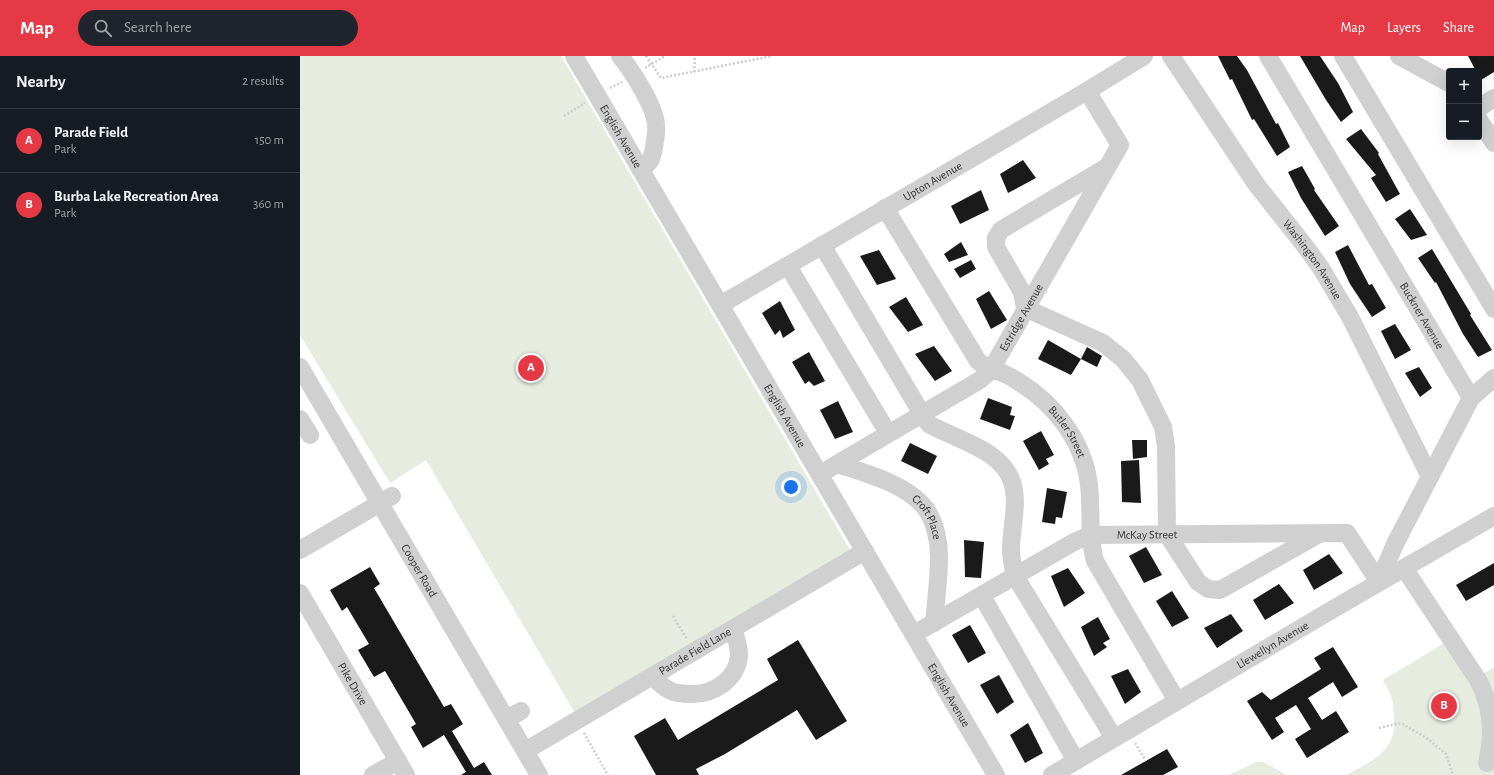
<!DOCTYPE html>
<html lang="en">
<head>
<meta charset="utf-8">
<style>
  body { margin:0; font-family:"Alegreya Sans",sans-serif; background:#20242c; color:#f1f3f6 }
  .controls { position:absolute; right:12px; top:12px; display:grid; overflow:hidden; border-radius:4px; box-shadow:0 4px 16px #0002 }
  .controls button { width:36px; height:36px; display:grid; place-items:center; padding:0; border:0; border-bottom:1px solid #363941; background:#171b24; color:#f1f3f6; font:20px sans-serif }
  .you { position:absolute; left:491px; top:431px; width:14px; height:14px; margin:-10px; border:3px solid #fff; border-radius:50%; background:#1a73e8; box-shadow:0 0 0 6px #1a73e833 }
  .badge { display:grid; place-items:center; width:26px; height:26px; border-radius:50%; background:#e63946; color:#fff; font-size:13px; font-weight:700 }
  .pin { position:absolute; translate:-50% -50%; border:2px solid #fff; box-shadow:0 1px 4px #0006 }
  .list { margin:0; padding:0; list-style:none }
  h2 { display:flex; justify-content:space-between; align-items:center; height:52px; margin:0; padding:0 16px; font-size:17px }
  h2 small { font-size:13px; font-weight:400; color:#9ea1a6 }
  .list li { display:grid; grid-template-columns:26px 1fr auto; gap:12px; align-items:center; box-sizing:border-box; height:64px; padding:0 16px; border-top:1px solid #363941 }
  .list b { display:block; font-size:15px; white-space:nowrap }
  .list p { margin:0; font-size:13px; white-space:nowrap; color:#9ea1a6 }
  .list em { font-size:13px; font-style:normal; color:#9ea1a6 }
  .icon { flex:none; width:22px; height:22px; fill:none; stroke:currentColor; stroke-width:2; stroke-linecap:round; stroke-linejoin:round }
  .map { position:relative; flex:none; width:1194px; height:719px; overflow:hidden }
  header { display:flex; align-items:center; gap:24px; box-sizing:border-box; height:56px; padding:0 20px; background:#e63946; color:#fff }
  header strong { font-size:19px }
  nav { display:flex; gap:22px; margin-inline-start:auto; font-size:14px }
  .search { width:280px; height:36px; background:#20242c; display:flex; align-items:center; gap:10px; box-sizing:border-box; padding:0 14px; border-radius:22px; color:#9ea1a6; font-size:15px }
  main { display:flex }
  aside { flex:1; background:#171b24 }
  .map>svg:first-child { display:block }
</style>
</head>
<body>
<header>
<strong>Map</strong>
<div class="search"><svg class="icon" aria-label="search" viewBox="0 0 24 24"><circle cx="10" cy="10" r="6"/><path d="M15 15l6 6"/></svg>Search here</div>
<nav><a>Map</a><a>Layers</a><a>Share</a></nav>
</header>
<main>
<aside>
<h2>Nearby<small>2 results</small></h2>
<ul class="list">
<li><span class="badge">A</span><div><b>Parade Field</b><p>Park</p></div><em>150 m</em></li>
<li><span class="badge">B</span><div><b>Burba Lake Recreation Area</b><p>Park</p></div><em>360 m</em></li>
</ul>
</aside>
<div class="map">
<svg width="1194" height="719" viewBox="0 0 1194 719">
  <rect width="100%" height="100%" fill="#fff"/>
  <g fill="#e6ecdf">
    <path d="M 0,0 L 261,0 L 550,494 L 275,657 L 126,404 L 90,427 L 0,279 Z"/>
    <path d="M 1156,580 L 1181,619 L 1194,611 L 1194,719 L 1046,719 C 1075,704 1097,695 1094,659 C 1093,642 1091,638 1083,624 Z"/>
    <path d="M 956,706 L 964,706 L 986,719 L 929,719 Z"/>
  </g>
  <g fill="#1a1a1a">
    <path d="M 918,0 L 937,0 L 947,14 L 976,68 L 978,67 L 990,91 L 977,100 L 954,63 L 952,64 L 932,23 L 930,24 Z"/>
    <path d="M 1000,0 L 1020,0 L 1038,27 L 1053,56 L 1041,66 L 1026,44 Z"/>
    <path d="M 1168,0 L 1194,0 L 1194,16 L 1181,24 L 1179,20 L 1179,15 L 1176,15 Z"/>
    <path d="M 1061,73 L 1079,97 L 1078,98 L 1100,138 L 1086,146 L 1071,122 L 1076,119 L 1046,83 Z"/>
    <path d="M 723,104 L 736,122 L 708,137 L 700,118 Z"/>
    <path d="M 1002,110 L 1015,133 L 1014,134 L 1039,170 L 1025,180 L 1001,142 L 988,116 Z"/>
    <path d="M 681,134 L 689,154 L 660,168 L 651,150 Z"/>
    <path d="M 1110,153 L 1127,179 L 1111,184 L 1095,163 Z"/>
    <path d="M 661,186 L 668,199 L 649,206 L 644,198 Z"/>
    <path d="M 1048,189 L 1069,229 L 1072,228 L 1086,252 L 1072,261 L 1050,228 L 1035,196 Z"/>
    <path d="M 1132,193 L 1171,258 L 1170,259 L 1192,294 L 1178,301 L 1163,278 L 1136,226 L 1135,227 L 1118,202 Z"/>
    <path d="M 579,194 L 596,223 L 577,229 L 560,200 Z"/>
    <path d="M 671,204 L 676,213 L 660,222 L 654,213 Z"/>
    <path d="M 689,235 L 707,264 L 691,273 L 676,243 Z"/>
    <path d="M 606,241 L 623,269 L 608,276 L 589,251 Z"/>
    <path d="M 480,245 L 495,274 L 483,282 L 480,274 L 475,279 L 462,257 Z"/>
    <path d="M 1095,268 L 1111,294 L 1095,303 L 1081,275 Z"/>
    <path d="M 748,284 L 781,303 L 771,319 L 738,303 Z"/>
    <path d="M 634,290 L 652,315 L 635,325 L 615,298 Z"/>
    <path d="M 787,291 L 802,300 L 797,311 L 781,303 Z"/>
    <path d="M 509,296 L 525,325 L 514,330 L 509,325 L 505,328 L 492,306 Z"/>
    <path d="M 1119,311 L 1132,332 L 1120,341 L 1105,317 Z"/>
    <path d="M 688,342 L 712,351 L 710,359 L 715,360 L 710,374 L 680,363 Z"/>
    <path d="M 538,345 L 553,376 L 535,383 L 520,354 Z"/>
    <path d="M 741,375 L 754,399 L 746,403 L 749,408 L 739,414 L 723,385 Z"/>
    <path d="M 832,384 L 847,384 L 847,401 L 833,403 Z"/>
    <path d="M 610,387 L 637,400 L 628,418 L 601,405 Z"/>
    <path d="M 839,404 L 841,447 L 822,446 L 821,405 Z"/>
    <path d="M 747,432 L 767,436 L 762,462 L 756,461 L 755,468 L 742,466 Z"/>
    <path d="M 664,484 L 684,486 L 681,522 L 665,521 Z"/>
    <path d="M 846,491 L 862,519 L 844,527 L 829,500 Z"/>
    <path d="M 1029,498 L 1043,517 L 1014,534 L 1003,514 Z"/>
    <path d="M 1194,507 L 1194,529 L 1166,545 L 1156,529 Z"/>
    <path d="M 70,511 L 80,528 L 74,532 L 144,651 L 151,648 L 163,668 L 152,675 L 174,712 L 184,706 L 192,719 L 161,719 L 166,716 L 144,679 L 123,692 L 111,671 L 116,668 L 85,615 L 74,621 L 58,594 L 69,588 L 47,551 L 42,555 L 30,534 Z"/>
    <path d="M 768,512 L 785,537 L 764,551 L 751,520 Z"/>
    <path d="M 979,528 L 994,547 L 965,564 L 953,544 Z"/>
    <path d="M 872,535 L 889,562 L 872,571 L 856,545 Z"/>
    <path d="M 931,558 L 943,575 L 917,592 L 904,572 Z"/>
    <path d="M 798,561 L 810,583 L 803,587 L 807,591 L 794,600 L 781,571 Z"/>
    <path d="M 670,569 L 686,597 L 668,607 L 652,579 Z"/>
    <path d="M 498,584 L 547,665 L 516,684 L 497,654 L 425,698 L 396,713 L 399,719 L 356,719 L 334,680 L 365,662 L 378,684 L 478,624 L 467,603 Z"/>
    <path d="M 1033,591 L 1058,631 L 1042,641 L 1033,626 L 1008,642 L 1022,664 L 1036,655 L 1049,676 L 1007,702 L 995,683 L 1011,673 L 996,649 L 975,662 L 984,676 L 972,684 L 947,645 L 962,636 L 971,644 L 1021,613 L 1014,602 Z"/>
    <path d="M 828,613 L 841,636 L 825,648 L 811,620 Z"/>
    <path d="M 699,619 L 714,646 L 697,658 L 680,629 Z"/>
    <path d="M 728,667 L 743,697 L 725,707 L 710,679 Z"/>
    <path d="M 867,693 L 878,711 L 863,719 L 821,719 Z"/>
  </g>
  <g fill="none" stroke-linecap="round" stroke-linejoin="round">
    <g stroke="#cdcdcd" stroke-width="2.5" stroke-dasharray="2 2" stroke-linecap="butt">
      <path d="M 346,0 L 361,22 L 472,0"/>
      <path d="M 345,12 L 365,0"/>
      <path d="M 394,16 L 395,0"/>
      <path d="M 310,32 L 322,26"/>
      <path d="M 264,60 L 285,47"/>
      <path d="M 373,560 L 387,583"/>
      <path d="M 1079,672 L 1101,667 L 1128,683 L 1146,698 L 1153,719"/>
      <path d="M 284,677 L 308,719"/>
      <path d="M 835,687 L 846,705"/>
    </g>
    <g stroke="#d0d0d0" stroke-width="18">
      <path id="s1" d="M 274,0 L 696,719"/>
      <path d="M 320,0 C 332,15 355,50 356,69 C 357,76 355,84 354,91 C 352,103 351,107 340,113"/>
      <path id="s2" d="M 871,0 L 956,128 L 1002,186 L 1021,212 L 1050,261 L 1130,421"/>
      <path id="s3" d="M 968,0 L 1171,342 L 1095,488 L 1079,526"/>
      <path d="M 1043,0 L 1194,253"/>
      <path d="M 1099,0 L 1149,27"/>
      <path d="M 1179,52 L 1194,42"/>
      <path d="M 1179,64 L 1194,87"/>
      <path d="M 807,111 L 701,174 L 696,182 L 696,191 L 722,236 L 725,252 L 803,287 L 823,303 L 840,324 L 863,371 L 866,390 L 867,478 L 898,526 L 908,533 L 920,534 L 1021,477"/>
      <path id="s4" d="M 585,152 L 678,305 C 682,308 686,312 691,314 C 693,315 697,315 700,316 C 706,318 713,322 719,326 C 755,348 784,386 789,429 C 792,454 788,480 795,505 L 877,645"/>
      <path d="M 522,189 L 622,358 C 624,361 626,365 629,368 C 633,371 641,374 645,376 C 670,388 703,398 712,426 C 719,447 711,472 711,493 C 711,503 713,511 715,520 L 814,682"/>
      <path d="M 488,210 L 588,377"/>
      <path id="s5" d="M 420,249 L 787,35 L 844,0"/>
      <path id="s6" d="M 0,311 L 239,719"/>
      <path d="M 1171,342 L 1194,322"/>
      <path d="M 0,363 L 10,379"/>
      <path id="s7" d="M 537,408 C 566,417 607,428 626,453 C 635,466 639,485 639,500 C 639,522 636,545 634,567"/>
      <path id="s8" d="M 520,418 L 680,324 L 691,314 L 820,89 L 787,35"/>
      <path d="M 0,494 L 92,440"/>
      <path d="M 1104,512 L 1178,624 C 1192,650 1194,678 1187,707"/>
      <path id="s9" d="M 0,537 L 106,719"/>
      <path d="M 682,540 L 776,705"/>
      <path id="s10" d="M 614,578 L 774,486 L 790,479 L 1047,477 L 1079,526"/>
      <path d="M 352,620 C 357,625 363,631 369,634 C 375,638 386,638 393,638 C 414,638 437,623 439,600 C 439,591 436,581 433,573"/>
      <path d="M 207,663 L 221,655"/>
      <path id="s11" d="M 225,695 L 565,495"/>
      <path d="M 73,719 L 98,705"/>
      <path id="s12" d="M 752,719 L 1035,552 L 1194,460"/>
    </g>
  </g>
  <g text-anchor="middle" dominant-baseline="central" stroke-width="4" stroke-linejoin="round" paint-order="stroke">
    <g font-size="12" fill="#333" stroke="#fff">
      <text stroke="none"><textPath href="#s1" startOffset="93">English Avenue</textPath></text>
      <text stroke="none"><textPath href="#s5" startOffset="246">Upton Avenue</textPath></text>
      <text stroke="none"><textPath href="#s2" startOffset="248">Washington Avenue</textPath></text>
      <text stroke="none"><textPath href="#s3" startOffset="302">Buckner Avenue</textPath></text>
      <text stroke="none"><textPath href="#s8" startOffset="261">Estridge Avenue</textPath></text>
      <text stroke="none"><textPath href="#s1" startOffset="417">English Avenue</textPath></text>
      <text stroke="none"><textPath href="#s4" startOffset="296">Butler Street</textPath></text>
      <text stroke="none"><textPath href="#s7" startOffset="109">Croft Place</textPath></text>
      <text stroke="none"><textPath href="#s10" startOffset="259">McKay Street</textPath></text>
      <text stroke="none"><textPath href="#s6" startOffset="236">Cooper Road</textPath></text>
      <text stroke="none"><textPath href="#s12" startOffset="256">Llewellyn Avenue</textPath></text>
      <text stroke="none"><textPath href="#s11" startOffset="197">Parade Field Lane</textPath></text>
      <text stroke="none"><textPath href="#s9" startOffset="105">Pike Drive</textPath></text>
      <text stroke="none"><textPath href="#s1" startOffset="741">English Avenue</textPath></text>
    </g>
  </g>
</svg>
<div class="controls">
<button>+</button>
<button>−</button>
</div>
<div class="you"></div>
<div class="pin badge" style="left:231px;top:312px">A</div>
<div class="pin badge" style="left:1144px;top:650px">B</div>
</div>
</main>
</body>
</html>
